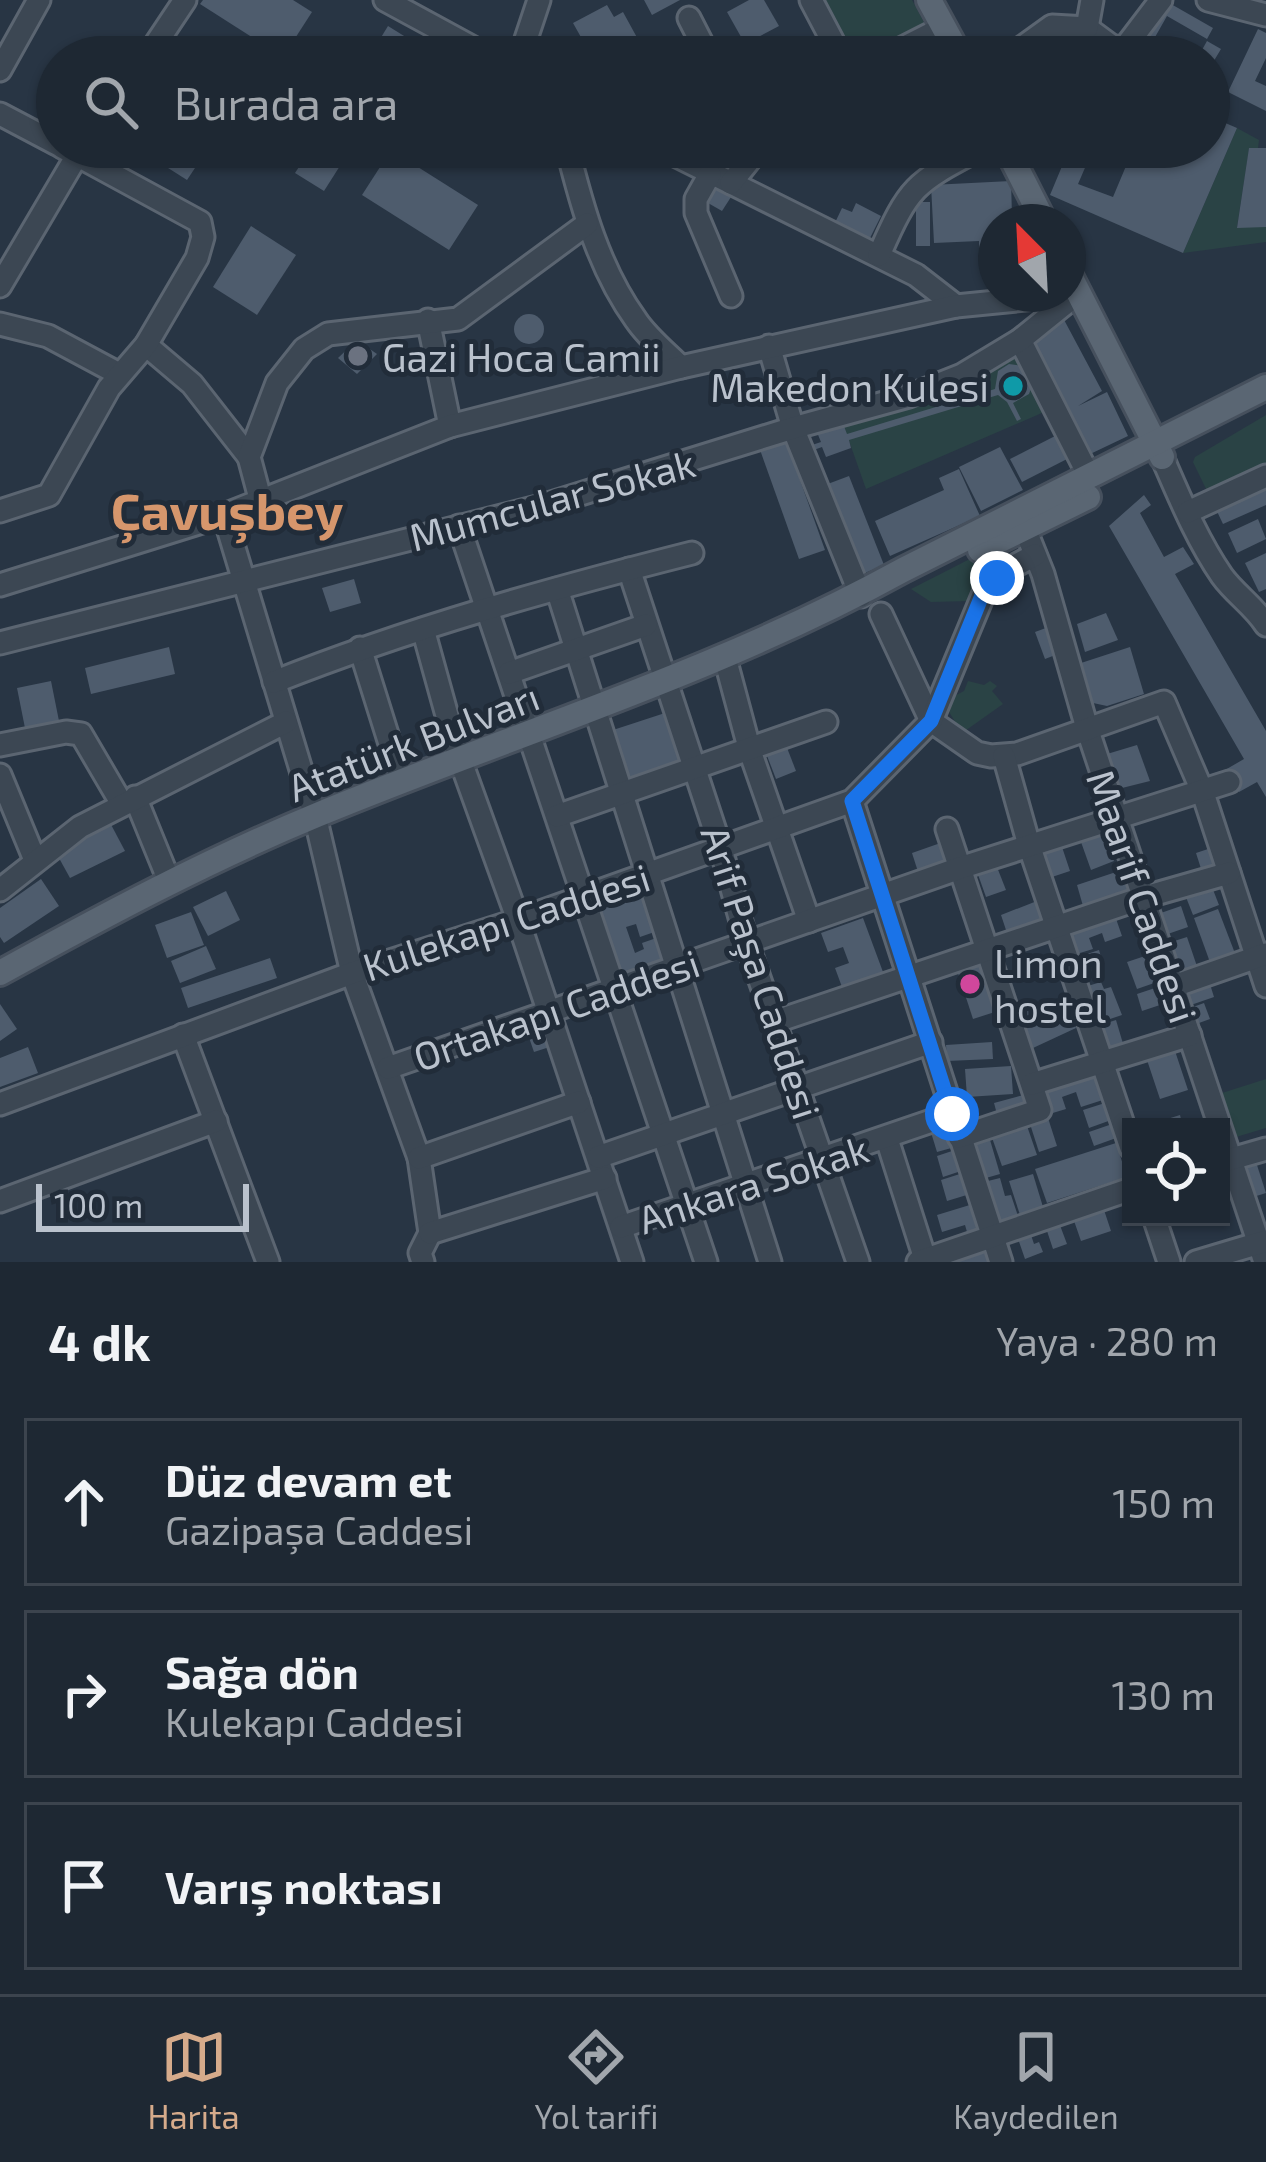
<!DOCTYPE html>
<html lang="tr">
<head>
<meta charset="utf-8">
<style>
  body { margin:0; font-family:"Exo 2",sans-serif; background:#2b343f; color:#f1f3f6 }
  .controls { position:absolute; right:36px; bottom:36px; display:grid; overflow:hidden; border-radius:0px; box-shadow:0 3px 9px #0004 }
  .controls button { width:108px; height:108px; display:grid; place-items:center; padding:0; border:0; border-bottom:3px solid #3c444e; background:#1e2833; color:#f1f3f6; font:60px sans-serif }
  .compass { position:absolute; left:978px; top:204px; width:108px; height:108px; border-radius:50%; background:#1e2833; box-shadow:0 3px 9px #0004; rotate:336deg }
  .scale { position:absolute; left:36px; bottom:30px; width:213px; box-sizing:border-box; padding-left:12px; border:6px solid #bac2cd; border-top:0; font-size:33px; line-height:42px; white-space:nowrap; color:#bac2cd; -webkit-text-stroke:9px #212c39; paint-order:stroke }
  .stop { position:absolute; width:36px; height:36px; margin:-27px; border:9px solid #1a73e8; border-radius:50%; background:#fff }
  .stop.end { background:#1a73e8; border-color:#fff; box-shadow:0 3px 12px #0008 }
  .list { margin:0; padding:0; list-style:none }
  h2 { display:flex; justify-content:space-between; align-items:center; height:156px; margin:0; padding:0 48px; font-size:51px }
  h2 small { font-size:39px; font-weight:400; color:#a1a6ac }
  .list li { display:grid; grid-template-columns:78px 1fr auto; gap:36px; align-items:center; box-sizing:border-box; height:168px; margin:0 24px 24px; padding:0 24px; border:3px solid #3c444e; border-radius:0px }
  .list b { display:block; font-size:45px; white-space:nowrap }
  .list p { margin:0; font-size:39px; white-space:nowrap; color:#a1a6ac }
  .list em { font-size:39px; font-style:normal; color:#a1a6ac }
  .icon { flex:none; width:66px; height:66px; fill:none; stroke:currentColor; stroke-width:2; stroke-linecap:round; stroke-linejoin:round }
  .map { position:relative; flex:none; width:1266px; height:1262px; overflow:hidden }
  .search { position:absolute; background:#1e2833; box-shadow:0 3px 9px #0004; left:36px; right:36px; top:36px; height:132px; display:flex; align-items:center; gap:30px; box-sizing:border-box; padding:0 42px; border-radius:66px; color:#a1a6ac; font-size:45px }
  .sheet { height:732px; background:#1e2833 }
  nav { display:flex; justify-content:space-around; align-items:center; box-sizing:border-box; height:168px; border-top:3px solid #3c444e; background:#1e2833; font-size:33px; color:#a1a6ac }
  nav a { display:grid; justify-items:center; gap:6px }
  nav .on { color:#d6ab8b }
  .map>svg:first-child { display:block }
</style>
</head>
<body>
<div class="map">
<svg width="1266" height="1262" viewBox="0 0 1266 1262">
  <rect width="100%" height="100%" fill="#283544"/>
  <g fill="#2a4345">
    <path d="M 818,0 L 912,0 L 926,26 L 869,57 L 849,57 Z"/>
    <path d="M 1237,128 L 1259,140 L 1258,148 L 1249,149 L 1237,227 L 1266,227 L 1266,242 L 1183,253 Z"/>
    <path d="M 1020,347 L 1051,409 L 866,489 L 842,421 Z"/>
    <path d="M 1266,415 L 1266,467 L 1208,493 L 1193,462 L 1195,457 Z"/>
    <path d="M 1011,538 L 1008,554 L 988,572 L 969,601 L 931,602 L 911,589 Z"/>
    <path d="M 968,681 L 984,685 L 990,681 L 997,686 L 992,691 L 1003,704 L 962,733 L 943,702 L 964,691 Z"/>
    <path d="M 1266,1079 L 1266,1128 L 1236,1137 L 1222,1093 Z"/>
  </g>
  <g fill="#4e5c6d">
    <path d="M 203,0 L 293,0 L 312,12 L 283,57 L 200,4 Z"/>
    <path d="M 644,0 L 680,0 L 652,15 Z"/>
    <path d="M 749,0 L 764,0 L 779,26 L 745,44 L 727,12 Z"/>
    <path d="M 1164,0 L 1213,28 L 1207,39 L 1167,16 L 1150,46 L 1170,57 L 1145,57 L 1134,51 Z"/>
    <path d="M 607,5 L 614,17 L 623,12 L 640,43 L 652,36 L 663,57 L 580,57 L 578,53 L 587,48 L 573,23 Z"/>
    <path d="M 388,26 L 417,44 L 409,57 L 369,57 Z"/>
    <path d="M 1258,29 L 1266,33 L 1266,58 L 1255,81 L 1266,86 L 1266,111 L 1228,92 Z"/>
    <path d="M 1207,41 L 1221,49 L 1209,69 L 1209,57 L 1198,57 Z"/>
    <path d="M 186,42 L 210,57 L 176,57 Z"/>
    <path d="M 1209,116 L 1237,128 L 1183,253 L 1050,195 L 1070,147 L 1094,147 L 1078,184 L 1113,197 L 1134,147 L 1209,147 Z"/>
    <path d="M 135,147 L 189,147 L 203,156 L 187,180 Z"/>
    <path d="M 312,147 L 352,147 L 324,191 L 295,173 Z"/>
    <path d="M 1249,148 L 1266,148 L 1266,227 L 1237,228 Z"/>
    <path d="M 391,150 L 478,205 L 449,250 L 362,195 Z"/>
    <path d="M 1011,181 L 1012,216 L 1026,215 L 1026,222 L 996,222 L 996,248 L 979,249 L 979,241 L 934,243 L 931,185 Z"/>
    <path d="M 710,185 L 731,197 L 722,211 L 701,199 Z"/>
    <rect x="916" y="202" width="14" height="44"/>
    <path d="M 856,203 L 881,216 L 865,248 L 832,229 L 842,208 L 852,212 Z"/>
    <path d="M 251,226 L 296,255 L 257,315 L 213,287 Z"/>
    <circle cx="529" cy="329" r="15"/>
    <path d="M 1062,316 L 1102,391 L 1078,406 L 1107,392 L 1128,436 L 1086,456 L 1028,346 Z"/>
    <path d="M 357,340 L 377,354 L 357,374 L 338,358 Z"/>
    <path d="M 1009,364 L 1023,366 L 1033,383 L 1029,394 L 1013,403 L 1021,419 L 1017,421 L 1007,402 L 998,395 L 849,440 L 851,448 L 826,457 L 822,447 L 811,451 L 809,446 L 821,442 L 816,430 L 842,421 L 847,434 L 995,389 L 998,371 Z"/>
    <path d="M 1057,435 L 1069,458 L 1022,482 L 1010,459 Z"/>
    <path d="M 785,438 L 825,550 L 799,559 L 759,447 Z"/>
    <path d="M 1000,447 L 1023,490 L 981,511 L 959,467 Z"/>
    <path d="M 959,469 L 980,516 L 890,556 L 875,521 L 944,490 L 939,478 Z"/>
    <path d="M 849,476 L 884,565 L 860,575 L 825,485 Z"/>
    <path d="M 1266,482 L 1266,505 L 1223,524 L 1214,505 Z"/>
    <path d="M 1144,495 L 1151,505 L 1140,513 L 1164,557 L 1183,547 L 1194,564 L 1175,574 L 1266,731 L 1266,797 L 1257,782 L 1239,792 L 1225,770 L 1244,759 L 1109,526 Z"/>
    <path d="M 1258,519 L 1266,539 L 1237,553 L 1228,533 Z"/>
    <path d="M 1266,553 L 1266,589 L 1259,592 L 1245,563 Z"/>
    <path d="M 354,579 L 361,603 L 330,612 L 322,588 Z"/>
    <path d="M 1106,613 L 1118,640 L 1085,652 L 1077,624 Z"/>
    <path d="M 1054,625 L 1063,652 L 1045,659 L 1035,632 Z"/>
    <path d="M 169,647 L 175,674 L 91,694 L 85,668 Z"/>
    <path d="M 1130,647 L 1144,694 L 1107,706 L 1093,703 L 1081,663 Z"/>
    <path d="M 51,681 L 60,726 L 26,733 L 17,688 Z"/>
    <path d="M 665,713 L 681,763 L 629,780 L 613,730 Z"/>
    <path d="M 784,740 L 796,771 L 776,779 L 764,748 Z"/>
    <path d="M 1137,745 L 1150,781 L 1118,789 L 1107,754 Z"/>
    <path d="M 107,817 L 125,851 L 70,878 L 54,849 Z"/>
    <path d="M 1104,834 L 1114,861 L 1091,870 L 1081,842 Z"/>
    <path d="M 949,840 L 958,865 L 920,878 L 912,853 Z"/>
    <path d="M 1060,841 L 1070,871 L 1049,878 L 1039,848 Z"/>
    <path d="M 1211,848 L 1218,869 L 1203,875 L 1196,853 Z"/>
    <path d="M 995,862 L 1006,890 L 986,897 L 976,869 Z"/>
    <path d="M 1122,870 L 1131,898 L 1085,913 L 1077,885 Z"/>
    <path d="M 41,879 L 59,906 L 4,943 L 0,937 L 0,908 Z"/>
    <path d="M 1210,882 L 1219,905 L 1193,915 L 1184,892 Z"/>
    <path d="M 649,889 L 663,929 L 640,937 L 636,924 L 626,927 L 635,953 L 644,949 L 642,943 L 665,935 L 674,964 L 623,981 L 598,906 Z"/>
    <path d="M 226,891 L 240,920 L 208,936 L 193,907 Z"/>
    <path d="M 1042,899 L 1051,924 L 1009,939 L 1001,915 Z"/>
    <path d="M 1181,906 L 1188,927 L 1162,936 L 1155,915 Z"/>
    <path d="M 1218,909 L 1236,956 L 1211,965 L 1194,918 Z"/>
    <path d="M 191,912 L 204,945 L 167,958 L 155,925 Z"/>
    <path d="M 1114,913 L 1122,936 L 1105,942 L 1102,933 L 1089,938 L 1093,949 L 1070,956 L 1059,930 Z"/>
    <path d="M 863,918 L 883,972 L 842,987 L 835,968 L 849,963 L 843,947 L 828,952 L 821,933 Z"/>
    <path d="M 1187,937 L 1200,975 L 1177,982 L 1165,944 Z"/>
    <path d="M 206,946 L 216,969 L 180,983 L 171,961 Z"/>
    <path d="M 1099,950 L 1104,967 L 1077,976 L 1072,959 Z"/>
    <path d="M 1151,954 L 1160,981 L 1137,989 L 1127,962 Z"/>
    <path d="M 270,958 L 277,978 L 188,1008 L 181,988 Z"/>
    <path d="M 980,959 L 998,1011 L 973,1019 L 956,967 Z"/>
    <path d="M 1208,978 L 1214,997 L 1188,1006 L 1181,987 Z"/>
    <path d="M 1101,982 L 1104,989 L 1111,987 L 1122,1015 L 1092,1025 L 1081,988 Z"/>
    <path d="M 1164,985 L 1169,1002 L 1142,1011 L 1137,994 Z"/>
    <path d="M 1042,1000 L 1044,1008 L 1066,1000 L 1076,1028 L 1033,1048 L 1019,1008 Z"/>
    <path d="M 1204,1003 L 1210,1019 L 1188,1027 L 1182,1011 Z"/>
    <path d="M 0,1004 L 17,1029 L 0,1041 Z"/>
    <path d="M 541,1017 L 559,1044 L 534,1052 L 524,1023 Z"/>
    <path d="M 1116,1020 L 1124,1047 L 1102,1054 L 1094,1027 Z"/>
    <path d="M 992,1042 L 993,1059 L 947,1061 L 946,1045 Z"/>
    <path d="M 28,1047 L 38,1073 L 0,1087 L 0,1058 Z"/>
    <path d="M 1174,1048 L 1188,1090 L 1160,1099 L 1146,1057 Z"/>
    <path d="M 1011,1066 L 1013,1094 L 967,1097 L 965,1069 Z"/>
    <path d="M 1098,1067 L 1109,1098 L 1081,1107 L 1076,1092 L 1062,1097 L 1066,1109 L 1046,1115 L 1037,1087 Z"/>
    <path d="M 1027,1094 L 1031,1110 L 998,1118 L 994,1103 Z"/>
    <path d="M 1108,1102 L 1114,1119 L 1089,1128 L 1083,1110 Z"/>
    <path d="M 1180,1115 L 1183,1127 L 1146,1127 L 1145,1126 Z"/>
    <path d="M 1048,1118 L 1057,1146 L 1039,1152 L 1030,1124 Z"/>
    <path d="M 946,1120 L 955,1147 L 937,1152 L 929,1126 Z"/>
    <path d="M 1025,1120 L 1037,1155 L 1002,1166 L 990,1132 Z"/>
    <path d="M 1115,1123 L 1119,1137 L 1094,1146 L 1089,1132 Z"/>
    <path d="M 988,1133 L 1000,1174 L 979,1180 L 967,1140 Z"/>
    <path d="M 1116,1143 L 1127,1177 L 1047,1203 L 1035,1169 Z"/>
    <path d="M 955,1150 L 961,1171 L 943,1177 L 937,1156 Z"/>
    <path d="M 1256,1162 L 1266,1193 L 1250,1198 L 1241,1167 Z"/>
    <path d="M 963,1173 L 970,1194 L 947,1201 L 941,1180 Z"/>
    <path d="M 1033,1174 L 1043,1207 L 1020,1215 L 1009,1181 Z"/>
    <path d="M 1000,1178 L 1005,1196 L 1011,1195 L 1018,1216 L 992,1224 L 980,1183 Z"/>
    <path d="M 973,1204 L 980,1228 L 967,1232 L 965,1225 L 942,1232 L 937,1215 Z"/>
    <path d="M 1102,1204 L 1111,1231 L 1081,1241 L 1072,1215 Z"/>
    <path d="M 1058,1220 L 1067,1244 L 1053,1249 L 1045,1225 Z"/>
    <path d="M 1029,1229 L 1034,1244 L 1039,1242 L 1043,1252 L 1025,1259 L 1016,1233 Z"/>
    <path d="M 984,1244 L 991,1262 L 939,1262 Z"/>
  </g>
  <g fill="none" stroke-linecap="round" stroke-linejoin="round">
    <defs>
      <g id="minor">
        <path d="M 385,0 L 490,57"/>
        <path d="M 811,0 L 841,57"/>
        <path d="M 1208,0 L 1266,15"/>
        <path d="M 689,18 L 709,57"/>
        <path d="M 1087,28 L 1114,48 L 1126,46 L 1161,0"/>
        <path d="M 147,57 L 185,0"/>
        <path d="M 520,57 L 539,0"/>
        <path d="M 885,57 L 944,27"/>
        <path d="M 1009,57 L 1052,26 L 1087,28 L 1092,0"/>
        <path d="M 0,70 L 39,0"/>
        <path d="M 0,114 L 57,144"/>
        <path d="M 567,147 C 582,207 599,269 636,320 C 648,338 666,352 681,367"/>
        <path d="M 659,147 L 916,275 L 956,306"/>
        <path d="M 710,174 L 696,199 L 696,213 L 731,296"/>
        <path d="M 731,183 L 760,147"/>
        <path d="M 879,255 C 910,184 915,183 983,147"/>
        <path d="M 0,286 L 82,147"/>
        <path d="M 428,320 L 450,426"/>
        <path d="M 0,324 L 48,336 L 119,374"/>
        <path d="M 1020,340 L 1090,478"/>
        <path d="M 146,345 L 192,384 L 249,457"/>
        <path d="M 769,346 L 793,428 L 861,596"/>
        <path d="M 1162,457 C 1179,496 1197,540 1222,576 C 1235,594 1254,606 1266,625"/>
        <path d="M 261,502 L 249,457 L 277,383 L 304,349 L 328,334 L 458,319 L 587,224"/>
        <path d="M 0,511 L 49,495 L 109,388 L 146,345 L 197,258 L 203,237 L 200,222 L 62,147"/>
        <path d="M 1188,512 L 1266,476"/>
        <path d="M 224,515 L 315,816 L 352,973 L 419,1158 L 430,1233 L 420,1253 L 423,1262"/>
        <path d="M 459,526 L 706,1262"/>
        <path d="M 1025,529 L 1043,574 L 1087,728 L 1265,1262"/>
        <path d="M 629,569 L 721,849 L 747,943 L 858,1262"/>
        <path d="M 0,585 L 224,515 L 450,426 L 681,367 L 956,306 L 1077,294"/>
        <path d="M 557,589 L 770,1262"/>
        <path d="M 881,614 L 931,721 L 977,753 L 991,756 L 1017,754 L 1164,702 L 1203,793 L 1266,986"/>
        <path d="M 423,629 L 456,748 L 518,920 L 632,1262"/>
        <path d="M 0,643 L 545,505 L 793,428 L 909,396 L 962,375 L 1020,340 L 1077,294"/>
        <path d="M 360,648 L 402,782"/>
        <path d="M 725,658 L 750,751 L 809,921"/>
        <path d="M 509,673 L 646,625"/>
        <path d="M 274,682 C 410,628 550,589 692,553"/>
        <path d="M 0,745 L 66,732 L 81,734 L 122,804"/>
        <path d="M 1004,756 L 1029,845 L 1131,1148"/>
        <path d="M 0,775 L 35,860"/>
        <path d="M 135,797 L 170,883"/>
        <path d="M 852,801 L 1001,1262"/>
        <path d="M 557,816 L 826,722"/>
        <path d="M 947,829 L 1040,1110 L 959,1137"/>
        <path d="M 0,890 L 80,827 L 286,722"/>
        <path d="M 1174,986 L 1266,954"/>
        <path d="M 774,1022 L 1145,897 L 1229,873"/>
        <path d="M 183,1035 L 268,1262"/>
        <path d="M 388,1068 L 960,868 L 1229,782"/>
        <path d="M 1032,1084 L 1190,1035"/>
        <path d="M 0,1104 L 352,973 L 518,920 L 852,801 L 931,721 L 984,593 L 1007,570 L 1035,555"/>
        <path d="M 887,1139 L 926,1262"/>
        <path d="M 598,1157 L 931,1042"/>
        <path d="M 419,1158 L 579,1102"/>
        <path d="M 1221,1162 L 1266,1149"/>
        <path d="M 0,1201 L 216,1121"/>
        <path d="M 1154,1217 L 1169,1262"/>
        <path d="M 621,1227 L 952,1114"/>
        <path d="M 430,1233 L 605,1178"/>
        <path d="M 918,1262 L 1131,1189"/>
        <path d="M 1196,1262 L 1266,1241"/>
      </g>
      <g id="major">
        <path d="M 929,0 L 960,57"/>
        <path d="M 1006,147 L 1044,222"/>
        <path d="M 1068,272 L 1162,457"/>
        <path d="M 980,550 L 1088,497"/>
        <path d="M 0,973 C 103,916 208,860 317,815 C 513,734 716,673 903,570 L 1266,387"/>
      </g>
    </defs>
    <use href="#minor" stroke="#5b6571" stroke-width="27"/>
    <use href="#major" stroke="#46505d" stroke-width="30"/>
    <use href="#minor" stroke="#3c4753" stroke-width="21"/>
    <use href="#major" stroke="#5a6673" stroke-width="24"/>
  </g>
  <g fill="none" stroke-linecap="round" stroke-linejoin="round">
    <path stroke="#1a73e8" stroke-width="15" d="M 952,1114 L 852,801 L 931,721 L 983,593 L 997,578"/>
  </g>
  <circle fill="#6b7280" stroke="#212c39" stroke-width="4.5" cx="358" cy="356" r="12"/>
  <circle fill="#0f9aa8" stroke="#212c39" stroke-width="4.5" cx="1013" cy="386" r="12"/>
  <circle fill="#d1479c" stroke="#212c39" stroke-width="4.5" cx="970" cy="984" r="12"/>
  <g text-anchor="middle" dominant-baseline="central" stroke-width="10" stroke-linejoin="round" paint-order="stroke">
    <g font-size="39" fill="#bac2cd" stroke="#212c39" text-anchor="start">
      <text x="382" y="356">Gazi Hoca Camii</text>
      <text x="989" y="386" text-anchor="end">Makedon Kulesi</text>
      <text x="994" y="962">Limon<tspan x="994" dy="45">hostel</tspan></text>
    </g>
    <g font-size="39" fill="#bac2cd" stroke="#212c39">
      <text transform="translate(552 499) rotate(-15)">Mumcular Sokak</text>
      <text transform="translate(413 741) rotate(-21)">Atatürk Bulvarı</text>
      <text transform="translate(1143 896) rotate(71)">Maarif Caddesi</text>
      <text transform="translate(506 921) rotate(-18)">Kulekapı Caddesi</text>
      <text transform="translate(762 972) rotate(72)">Arif Paşa Caddesi</text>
      <text transform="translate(556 1009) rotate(-19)">Ortakapı Caddesi</text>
      <text transform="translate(753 1183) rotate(-18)">Ankara Sokak</text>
    </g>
    <g font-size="51" font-weight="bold" fill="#d6966c" stroke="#212c39">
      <text x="227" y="509">Çavuşbey</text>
    </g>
  </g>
</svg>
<div class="controls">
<button><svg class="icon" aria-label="locate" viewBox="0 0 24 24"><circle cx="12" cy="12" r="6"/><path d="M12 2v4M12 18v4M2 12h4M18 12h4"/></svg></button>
</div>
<svg class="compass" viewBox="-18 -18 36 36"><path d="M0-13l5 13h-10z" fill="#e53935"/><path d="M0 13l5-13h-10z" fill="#a1a6ac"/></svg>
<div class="scale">100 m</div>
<div class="stop" style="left:952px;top:1114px"></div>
<div class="stop end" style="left:997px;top:578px"></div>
<div class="search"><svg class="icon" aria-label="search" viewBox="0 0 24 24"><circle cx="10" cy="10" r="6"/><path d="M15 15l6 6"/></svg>Burada ara</div>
</div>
<section class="sheet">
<h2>4 dk<small>Yaya · 280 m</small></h2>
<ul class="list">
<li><svg class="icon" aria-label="ahead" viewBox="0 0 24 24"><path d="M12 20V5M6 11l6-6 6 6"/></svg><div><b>Düz devam et</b><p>Gazipaşa Caddesi</p></div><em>150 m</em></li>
<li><svg class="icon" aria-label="right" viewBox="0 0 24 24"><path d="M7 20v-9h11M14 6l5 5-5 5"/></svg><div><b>Sağa dön</b><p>Kulekapı Caddesi</p></div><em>130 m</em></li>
<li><svg class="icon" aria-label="arrive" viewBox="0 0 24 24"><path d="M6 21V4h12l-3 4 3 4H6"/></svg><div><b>Varış noktası</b></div></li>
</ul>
</section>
<nav>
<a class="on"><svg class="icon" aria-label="map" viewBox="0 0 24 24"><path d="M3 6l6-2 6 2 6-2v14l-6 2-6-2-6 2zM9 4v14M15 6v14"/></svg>Harita</a>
<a><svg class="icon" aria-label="directions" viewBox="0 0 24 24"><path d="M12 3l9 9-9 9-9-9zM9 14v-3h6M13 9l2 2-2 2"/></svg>Yol tarifi</a>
<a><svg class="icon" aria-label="saved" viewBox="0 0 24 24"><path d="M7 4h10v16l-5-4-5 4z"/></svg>Kaydedilen</a>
</nav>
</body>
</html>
